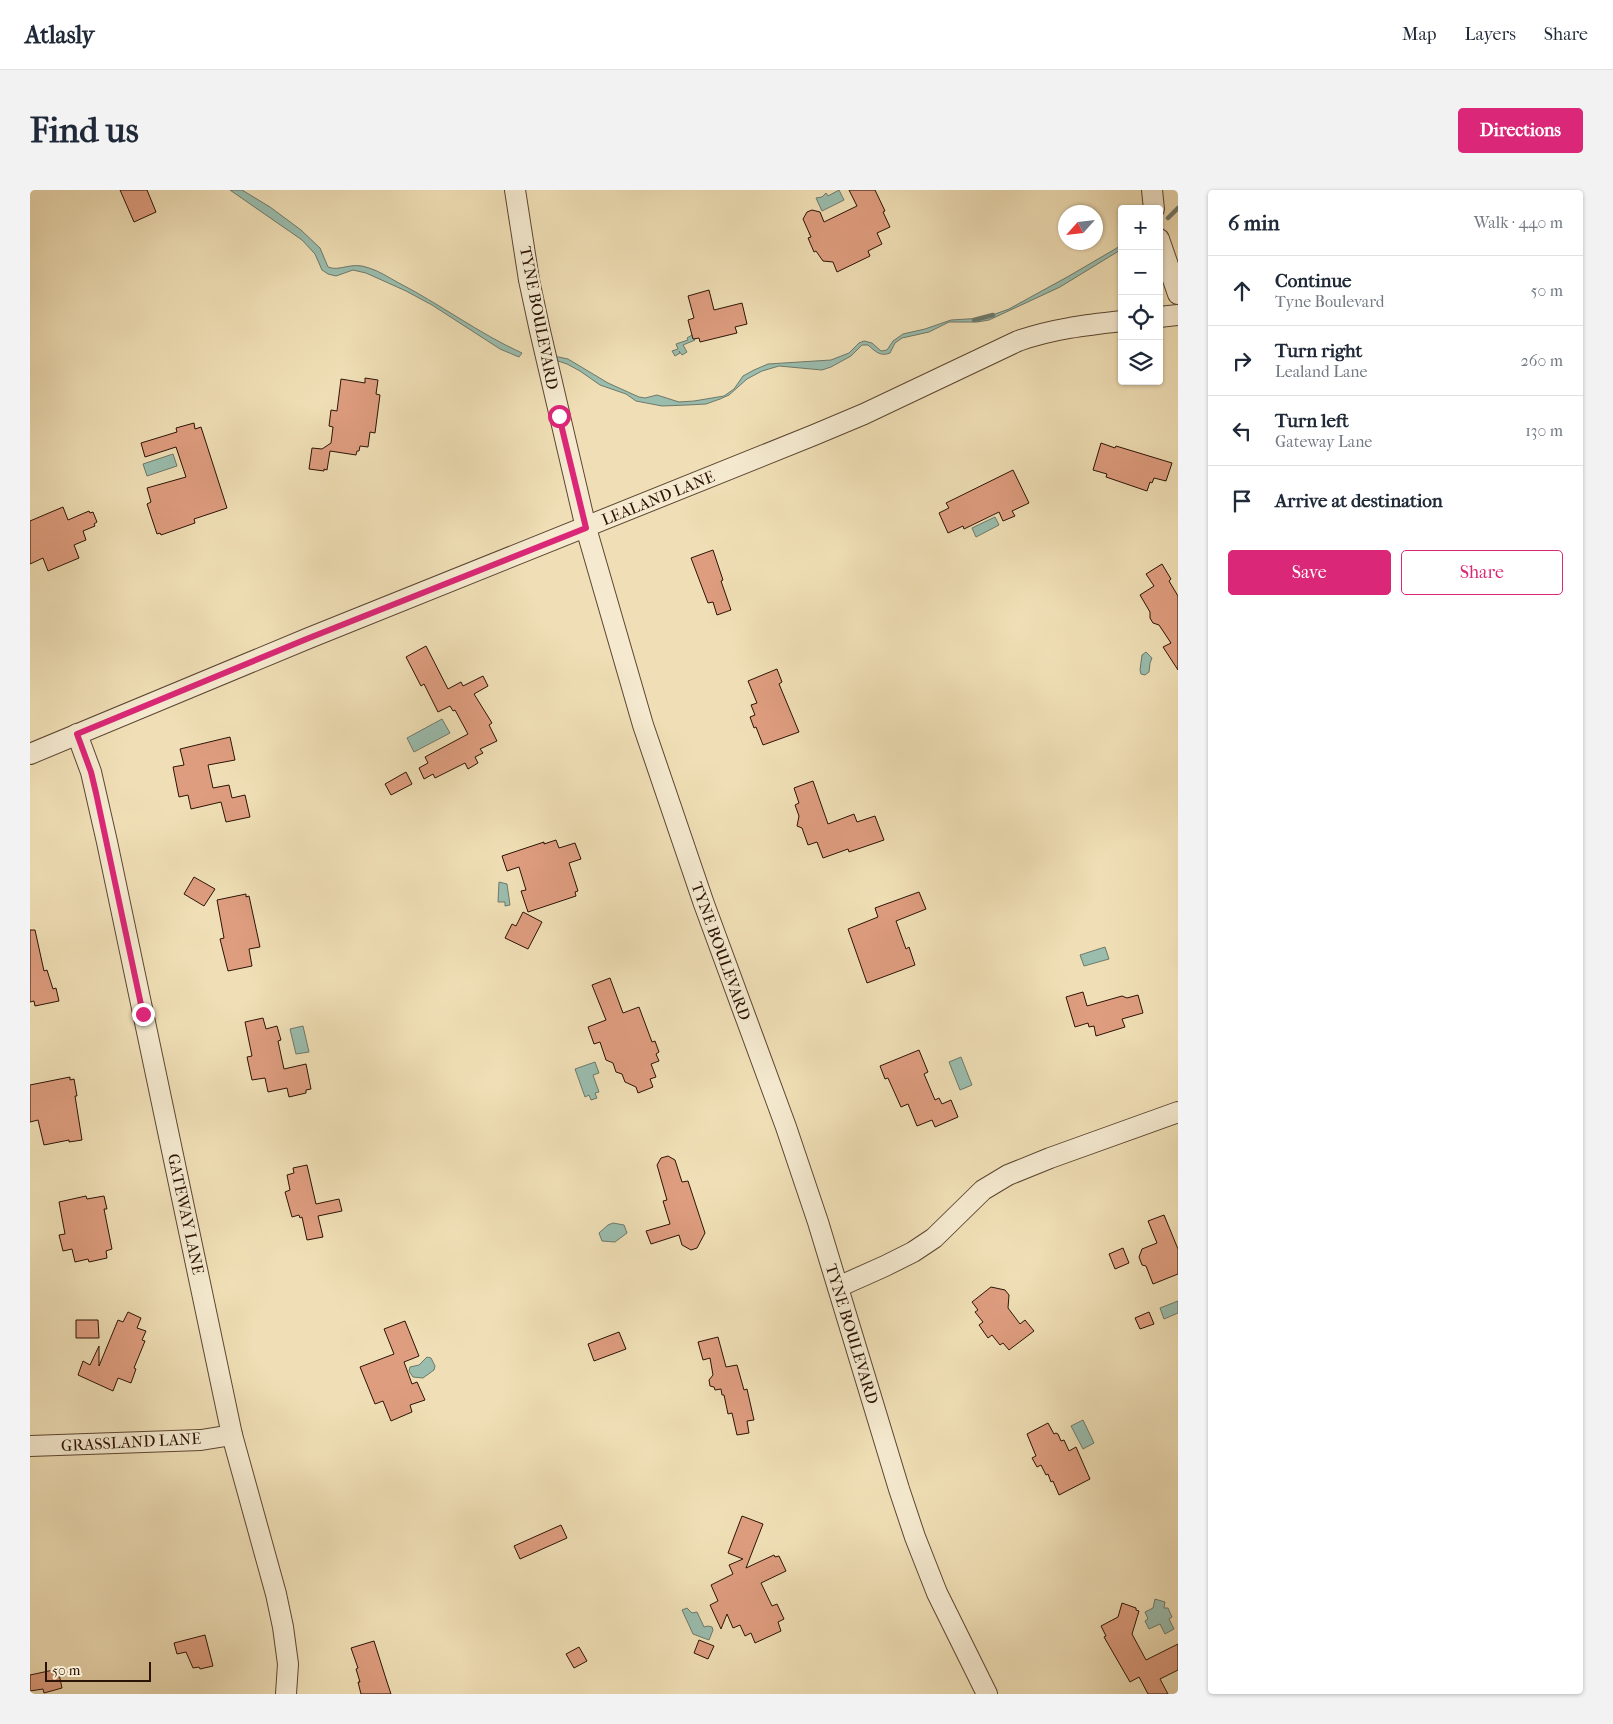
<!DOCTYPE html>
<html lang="en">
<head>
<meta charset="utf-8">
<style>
  body { margin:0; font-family:"IM FELL French Canon",serif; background:#f2f2f3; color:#1f2937 }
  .controls { position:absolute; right:15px; top:15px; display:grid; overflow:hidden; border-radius:5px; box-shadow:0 1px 4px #0004 }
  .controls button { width:45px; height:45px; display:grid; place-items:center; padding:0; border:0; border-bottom:1px solid #e0e1e3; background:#fff; color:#1f2937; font:25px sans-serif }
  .compass { position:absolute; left:1028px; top:15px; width:45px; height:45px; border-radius:50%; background:#fff; box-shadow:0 1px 4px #0004; rotate:243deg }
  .scale { position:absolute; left:15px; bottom:12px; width:106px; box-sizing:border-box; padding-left:5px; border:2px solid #2b1305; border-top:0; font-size:14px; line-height:18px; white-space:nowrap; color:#2b1305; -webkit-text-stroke:4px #f5ead0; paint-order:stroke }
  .stop { position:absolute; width:15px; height:15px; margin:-11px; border:4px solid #db2777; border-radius:50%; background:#fff }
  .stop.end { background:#db2777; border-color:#fff; box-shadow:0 1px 5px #0008 }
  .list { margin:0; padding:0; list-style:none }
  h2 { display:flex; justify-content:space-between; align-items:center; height:65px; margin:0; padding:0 20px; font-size:21px }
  h2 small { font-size:16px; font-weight:400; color:#747a83 }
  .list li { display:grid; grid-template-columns:32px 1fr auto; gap:15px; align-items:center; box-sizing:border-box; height:70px; padding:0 20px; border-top:1px solid #e0e1e3 }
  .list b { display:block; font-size:19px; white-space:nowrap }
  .list p { margin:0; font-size:16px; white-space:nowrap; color:#747a83 }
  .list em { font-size:16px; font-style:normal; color:#747a83 }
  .actions { display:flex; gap:10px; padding:15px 20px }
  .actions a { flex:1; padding:11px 0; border:1px solid #db2777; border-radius:5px; text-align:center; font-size:18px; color:#db2777 }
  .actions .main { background:#db2777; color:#fff }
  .icon { flex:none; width:28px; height:28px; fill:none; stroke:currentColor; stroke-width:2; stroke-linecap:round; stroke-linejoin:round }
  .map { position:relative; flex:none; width:1148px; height:1504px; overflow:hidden; border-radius:5px }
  header { display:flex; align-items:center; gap:30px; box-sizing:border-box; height:70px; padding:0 25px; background:#fff; border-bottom:1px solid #e0e1e3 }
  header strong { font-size:24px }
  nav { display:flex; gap:28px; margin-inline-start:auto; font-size:18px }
  .intro { display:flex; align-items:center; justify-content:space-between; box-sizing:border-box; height:120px; padding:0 30px }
  h1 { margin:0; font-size:35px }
  .button { padding:12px 22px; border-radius:5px; background:#db2777; color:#fff; font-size:18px; font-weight:700 }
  main { display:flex; gap:30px; padding:0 30px }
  aside { flex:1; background:#fff; border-radius:5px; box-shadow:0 1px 4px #0004 }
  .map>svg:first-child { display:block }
</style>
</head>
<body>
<header>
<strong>Atlasly</strong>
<nav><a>Map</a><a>Layers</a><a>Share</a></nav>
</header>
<div class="intro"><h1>Find us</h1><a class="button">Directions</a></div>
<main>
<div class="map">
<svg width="1148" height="1504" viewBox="0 0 1148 1504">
  <rect width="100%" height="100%" fill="#f0dfb6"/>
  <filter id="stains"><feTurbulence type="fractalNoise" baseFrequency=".004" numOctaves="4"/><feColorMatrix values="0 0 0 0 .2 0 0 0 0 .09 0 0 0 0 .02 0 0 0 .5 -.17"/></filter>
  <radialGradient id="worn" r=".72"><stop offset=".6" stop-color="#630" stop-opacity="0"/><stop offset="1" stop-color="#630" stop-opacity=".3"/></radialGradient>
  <g fill="#9abdae" stroke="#6e796a">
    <path d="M 200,0 L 212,0 L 240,17 L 271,40 L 290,58 L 298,77 C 310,82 321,71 339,78 C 349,81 358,87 367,92 C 410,114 448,143 492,163 L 489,167 L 470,159 L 402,115 L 376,101 L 336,83 L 323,80 L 306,86 L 298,84 L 292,80 L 285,64 L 272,50 Z"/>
    <path d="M 809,0 L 814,10 L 792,21 L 786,8 L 792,7 L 796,3 L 798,6 Z"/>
    <path d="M 1092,55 L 1092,59 L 1030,97 L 959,130 L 947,132 L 919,132 L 899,142 L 872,148 L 865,153 L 860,163 C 850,167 845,161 838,155 L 832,155 L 821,166 L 801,177 L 792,180 L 749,176 L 732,181 L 717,189 L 699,205 L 690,209 L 676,214 L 657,215 L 632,216 L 606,211 L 596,204 L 570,195 L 550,181 L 537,174 L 525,170 L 524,166 L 538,169 L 578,193 L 609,207 L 615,208 L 627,205 L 649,212 L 664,211 L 694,206 L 704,199 L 713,186 L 724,180 L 738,174 L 801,170 L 819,163 L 829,153 L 834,151 L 842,153 L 851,161 L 857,160 L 863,151 L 873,144 L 895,139 L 921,130 L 954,128 L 979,119 L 1039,86 Z"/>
    <path d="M 662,145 L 665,150 L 653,155 L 657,162 L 652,165 L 649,161 L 650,163 L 645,166 L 642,161 L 648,159 L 646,154 L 658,150 L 657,148 Z"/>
    <path d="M 143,264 L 147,276 L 117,286 L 113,274 Z"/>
    <path d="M 965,327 L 969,335 L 946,347 L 942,338 Z"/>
    <path d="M 1116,462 L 1122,468 L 1120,473 L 1119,482 L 1115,485 L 1111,484 L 1110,480 L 1112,465 Z"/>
    <path d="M 412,529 L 420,543 L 384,562 L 377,548 Z"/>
    <path d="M 469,692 L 477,694 L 480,715 L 475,716 L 475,712 L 468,712 Z"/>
    <path d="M 1075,757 L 1079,769 L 1054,776 L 1050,765 Z"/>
    <path d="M 273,836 L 279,862 L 266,864 L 260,839 Z"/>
    <path d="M 931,867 L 942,895 L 930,900 L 919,872 Z"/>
    <path d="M 565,872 L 569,883 L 563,885 L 569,902 L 565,903 L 567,908 L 561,910 L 559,905 L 555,907 L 545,879 Z"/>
    <path d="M 583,1033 L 594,1035 L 597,1043 L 585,1052 L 572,1051 L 569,1043 L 578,1035 Z"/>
    <path d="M 1148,1111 L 1148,1123 L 1134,1129 L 1130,1118 Z"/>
    <path d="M 397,1167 L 401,1168 L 405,1176 L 404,1180 L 393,1188 L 383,1187 L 379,1181 L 380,1177 L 389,1175 Z"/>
    <path d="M 1053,1230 L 1064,1253 L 1053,1259 L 1041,1236 Z"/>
    <path d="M 1125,1409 L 1135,1412 L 1134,1418 L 1138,1418 L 1142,1427 L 1139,1429 L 1144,1439 L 1135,1444 L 1130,1434 L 1119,1439 L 1115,1431 L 1118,1429 L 1115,1422 L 1123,1418 Z"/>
    <path d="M 657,1418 L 662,1423 L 667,1422 L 674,1437 L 678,1436 L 682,1437 L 683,1440 L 679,1450 L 663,1444 L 652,1420 Z"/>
  </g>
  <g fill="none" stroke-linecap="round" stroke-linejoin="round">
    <g stroke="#6e796a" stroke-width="4.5">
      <path d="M 1138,28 L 1148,18"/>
      <path d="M 944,130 L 963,125"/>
    </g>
  </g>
  <g fill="#de9d7f" stroke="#2b1305">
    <path d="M 90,0 L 117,0 L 126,22 L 104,32 Z"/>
    <path d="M 819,0 L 845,0 L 855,21 L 853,22 L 860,37 L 847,43 L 852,54 L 838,61 L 840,66 L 807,82 L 803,72 L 793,71 L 786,61 L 784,62 L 778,48 L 781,47 L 773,29 L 777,22 L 782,20 L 790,22 L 794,32 L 827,16 Z"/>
    <path d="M 679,100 L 684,120 L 712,113 L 717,134 L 705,137 L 707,143 L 670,152 L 669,148 L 663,149 L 658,130 L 664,128 L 658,106 Z"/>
    <path d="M 335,188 L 348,190 L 346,204 L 350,205 L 345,243 L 340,242 L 338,257 L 330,256 L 329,261 L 327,261 L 326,265 L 300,261 L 297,280 L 294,279 L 294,281 L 279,279 L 282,258 L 292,259 L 301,253 L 303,237 L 299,236 L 301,220 L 307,221 L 311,189 L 335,193 Z"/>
    <path d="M 164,233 L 165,239 L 171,237 L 197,318 L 164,329 L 165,333 L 131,345 L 130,343 L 127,344 L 117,314 L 121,312 L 117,298 L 156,287 L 146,257 L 115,267 L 111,253 L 147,242 L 146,238 Z"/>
    <path d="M 1071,253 L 1085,258 L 1086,256 L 1142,273 L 1136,291 L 1124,288 L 1122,293 L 1120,292 L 1117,301 L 1076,287 L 1077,284 L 1063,280 Z"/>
    <path d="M 983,280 L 999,313 L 982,321 L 985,326 L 973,331 L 969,322 L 934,339 L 933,336 L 918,343 L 909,323 L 919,318 L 916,313 Z"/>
    <path d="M 33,317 L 38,330 L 59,321 L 60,323 L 63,322 L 67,332 L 64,334 L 65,336 L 53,341 L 56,350 L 44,355 L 49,368 L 18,381 L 13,368 L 0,374 L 0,331 Z"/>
    <path d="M 683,360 L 693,390 L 691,391 L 701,420 L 687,425 L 683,412 L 678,413 L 661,368 Z"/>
    <path d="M 1132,374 L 1141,389 L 1139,391 L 1148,406 L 1148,480 L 1133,457 L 1141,453 L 1129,435 L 1123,433 L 1120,428 L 1120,422 L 1110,405 L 1124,396 L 1116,384 Z"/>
    <path d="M 396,456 L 418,499 L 431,492 L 433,496 L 453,486 L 458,496 L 444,504 L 462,533 L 459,535 L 467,551 L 450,559 L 453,563 L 445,567 L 448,573 L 438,579 L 435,573 L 405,588 L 403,584 L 394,589 L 389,578 L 398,573 L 395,567 L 438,544 L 425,520 L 423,521 L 420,516 L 408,522 L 394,494 L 391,496 L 376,467 Z"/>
    <path d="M 747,479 L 752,492 L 749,494 L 769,542 L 733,555 L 726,537 L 724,538 L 720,527 L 725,525 L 721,515 L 727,513 L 718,491 Z"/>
    <path d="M 200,547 L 205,570 L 178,575 L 183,598 L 199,595 L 202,608 L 215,605 L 220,627 L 196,632 L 191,612 L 161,619 L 158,605 L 149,607 L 143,577 L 154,575 L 150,559 Z"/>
    <path d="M 376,582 L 382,594 L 361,605 L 355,594 Z"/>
    <path d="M 783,591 L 798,634 L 824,624 L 827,632 L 845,626 L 854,650 L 819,662 L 818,659 L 793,668 L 787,652 L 778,655 L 772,638 L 767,636 L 769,626 L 765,615 L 769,613 L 764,598 Z"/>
    <path d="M 526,650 L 529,658 L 545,653 L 551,669 L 539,673 L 548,701 L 545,702 L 546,706 L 498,722 L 491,701 L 496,700 L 489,677 L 477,681 L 472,666 L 514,652 L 514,654 Z"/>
    <path d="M 164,687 L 185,699 L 174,716 L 154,704 Z"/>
    <path d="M 889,702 L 896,719 L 866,731 L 876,759 L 879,757 L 885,775 L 837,793 L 818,739 L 848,727 L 845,718 Z"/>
    <path d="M 216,704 L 216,707 L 219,706 L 230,757 L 219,759 L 222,776 L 198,781 L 190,749 L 194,748 L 187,710 Z"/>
    <path d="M 493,722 L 512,732 L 498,759 L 475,748 L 482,734 L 486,736 Z"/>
    <path d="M 0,740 L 5,740 L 14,781 L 17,780 L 23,799 L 26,798 L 29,811 L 5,816 L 4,811 L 0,812 Z"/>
    <path d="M 580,788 L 593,823 L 609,817 L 622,852 L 625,851 L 629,862 L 626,864 L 629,871 L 621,874 L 626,887 L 620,889 L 623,897 L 608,903 L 606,897 L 595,892 L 592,884 L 586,882 L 583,873 L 576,870 L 570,852 L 564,854 L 558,837 L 576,830 L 562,795 Z"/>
    <path d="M 1053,802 L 1057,816 L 1092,806 L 1097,808 L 1108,805 L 1113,823 L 1092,829 L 1095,837 L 1066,846 L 1064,836 L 1059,837 L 1058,833 L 1045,837 L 1036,807 Z"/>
    <path d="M 233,828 L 236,839 L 247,836 L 251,850 L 248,851 L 254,879 L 276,874 L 281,899 L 276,900 L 276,903 L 259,907 L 257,898 L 238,902 L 235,888 L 222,890 L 217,867 L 222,866 L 215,832 Z"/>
    <path d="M 889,860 L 898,882 L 894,884 L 905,910 L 909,908 L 912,914 L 921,910 L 928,927 L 905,937 L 902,930 L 887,936 L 878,914 L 871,917 L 858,888 L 855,889 L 850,876 Z"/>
    <path d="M 40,887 L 40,890 L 44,889 L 47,906 L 45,906 L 52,950 L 39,952 L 39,950 L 14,955 L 8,930 L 0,932 L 0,895 Z"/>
    <path d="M 638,966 L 645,970 L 652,992 L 658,991 L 675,1043 L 667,1058 L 661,1060 L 652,1055 L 649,1045 L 621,1054 L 616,1041 L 640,1034 L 633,1011 L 637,1010 L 627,975 L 631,968 Z"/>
    <path d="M 277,975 L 286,1014 L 309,1009 L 312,1021 L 288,1026 L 293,1047 L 277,1050 L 272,1027 L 270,1028 L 269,1025 L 262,1027 L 255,1002 L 260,1000 L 257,985 L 264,983 L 263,978 Z"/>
    <path d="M 56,1006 L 57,1009 L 74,1006 L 77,1019 L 74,1019 L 82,1059 L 76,1061 L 77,1068 L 59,1072 L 58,1069 L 45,1072 L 42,1059 L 33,1061 L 29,1045 L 35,1044 L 29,1012 Z"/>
    <path d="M 1134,1025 L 1148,1059 L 1148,1084 L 1123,1094 L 1116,1076 L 1112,1075 L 1109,1067 L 1112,1059 L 1127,1053 L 1118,1031 Z"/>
    <path d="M 1093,1058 L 1099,1073 L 1085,1079 L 1079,1064 Z"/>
    <path d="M 961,1097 L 975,1100 L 979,1105 L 978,1118 L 990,1134 L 995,1130 L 1004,1141 L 979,1160 L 973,1153 L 970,1155 L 962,1145 L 958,1148 L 949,1135 L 953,1132 L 945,1122 L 948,1120 L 942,1112 Z"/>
    <path d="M 98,1122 L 111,1128 L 107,1138 L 116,1141 L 112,1150 L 115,1151 L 104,1178 L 106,1179 L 101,1193 L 88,1188 L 83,1201 L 48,1185 L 53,1171 L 60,1175 L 69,1156 L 69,1176 L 88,1130 L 93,1132 Z"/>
    <path d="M 1119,1122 L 1124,1134 L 1110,1139 L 1105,1128 Z"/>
    <path d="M 46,1130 L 68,1130 L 69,1148 L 46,1148 Z"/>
    <path d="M 375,1131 L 389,1166 L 374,1172 L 382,1194 L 387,1192 L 395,1210 L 380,1215 L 382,1222 L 361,1231 L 353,1211 L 345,1214 L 330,1177 L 364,1164 L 354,1139 Z"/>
    <path d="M 589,1142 L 596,1159 L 564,1171 L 558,1154 Z"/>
    <path d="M 688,1147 L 696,1177 L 707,1175 L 714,1200 L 717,1199 L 724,1230 L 717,1231 L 719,1243 L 707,1245 L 702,1223 L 698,1224 L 694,1205 L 692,1205 L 691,1199 L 685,1200 L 684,1197 L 680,1196 L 679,1190 L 683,1185 L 680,1168 L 673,1170 L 668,1152 Z"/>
    <path d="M 1018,1233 L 1024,1244 L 1026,1243 L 1028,1244 L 1031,1251 L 1034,1250 L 1039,1261 L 1046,1257 L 1060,1289 L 1029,1305 L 1023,1291 L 1021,1292 L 1018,1284 L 1016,1285 L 1011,1275 L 1007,1277 L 1002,1268 L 1006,1266 L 997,1244 Z"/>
    <path d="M 712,1326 L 733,1334 L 716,1378 L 744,1365 L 745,1367 L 749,1366 L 756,1381 L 731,1393 L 742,1416 L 747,1414 L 754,1429 L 748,1432 L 751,1441 L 725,1453 L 721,1443 L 715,1446 L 710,1435 L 703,1438 L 697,1424 L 691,1439 L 680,1415 L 688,1411 L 681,1395 L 703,1384 L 699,1375 L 713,1369 L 698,1363 Z"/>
    <path d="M 531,1335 L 537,1348 L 490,1369 L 484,1356 Z"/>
    <path d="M 1092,1413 L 1106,1418 L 1106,1420 L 1109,1421 L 1102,1444 L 1116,1470 L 1148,1454 L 1148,1480 L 1130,1489 L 1138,1504 L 1118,1504 L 1109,1487 L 1100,1492 L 1074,1447 L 1076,1446 L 1071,1436 L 1088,1427 Z"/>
    <path d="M 175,1445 L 183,1476 L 170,1479 L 169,1477 L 163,1478 L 156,1462 L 147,1464 L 144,1453 Z"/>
    <path d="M 669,1450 L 684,1456 L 678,1469 L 664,1463 Z"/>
    <path d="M 344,1451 L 357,1492 L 361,1504 L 331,1504 L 328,1492 L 330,1492 L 326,1479 L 328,1478 L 321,1458 Z"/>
    <path d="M 549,1457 L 557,1471 L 544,1478 L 536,1464 Z"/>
    <path d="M 28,1479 L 32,1498 L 14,1503 L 13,1499 L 0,1501 L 0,1485 Z"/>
  </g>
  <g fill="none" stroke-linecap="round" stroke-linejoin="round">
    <defs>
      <g id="minor">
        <path d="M 485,0 L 499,90 L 510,141 L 556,338 L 613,535 L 674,714 L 756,937 L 788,1032 L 869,1299 L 885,1347 L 907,1403 L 957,1504"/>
        <path d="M 1122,0 L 1124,19"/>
        <path d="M 1129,49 L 1148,104"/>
        <path d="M 1129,127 L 1148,125"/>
        <path d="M 47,544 L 61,582 L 77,652 L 202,1245 L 246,1404 L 253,1437 L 258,1474 L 256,1504"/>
        <path d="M 0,564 L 279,448 L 784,245 L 834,224 L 988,151 C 1022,139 1056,135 1092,131"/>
        <path d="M 808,1097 L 855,1076 L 883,1062 L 904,1048 L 953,1000 L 978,985 L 1020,968 L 1148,922"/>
        <path d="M 0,1256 L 171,1250 L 202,1245"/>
      </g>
    </defs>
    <use href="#minor" stroke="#5c4631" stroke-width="22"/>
    <use href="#minor" stroke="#f5ead0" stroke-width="20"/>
  </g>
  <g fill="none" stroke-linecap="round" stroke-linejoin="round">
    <path stroke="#db2777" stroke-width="6" d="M 113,824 L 66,603 L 61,582 L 47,544 L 279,448 L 556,338 L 529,226"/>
  </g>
  <g text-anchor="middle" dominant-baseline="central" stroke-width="4.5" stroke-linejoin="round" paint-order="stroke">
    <g font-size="16" fill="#2b1305" stroke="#f5ead0">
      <text transform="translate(509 128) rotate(79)">TYNE BOULEVARD</text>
      <text transform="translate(628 308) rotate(-22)">LEALAND LANE</text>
      <text transform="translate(691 761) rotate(70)">TYNE BOULEVARD</text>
      <text transform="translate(156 1024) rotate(78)">GATEWAY LANE</text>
      <text transform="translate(822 1144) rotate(73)">TYNE BOULEVARD</text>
      <text transform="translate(101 1252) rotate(-3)">GRASSLAND LANE</text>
    </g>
  </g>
  <rect width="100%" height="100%" filter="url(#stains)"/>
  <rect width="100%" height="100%" fill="url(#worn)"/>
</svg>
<div class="controls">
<button>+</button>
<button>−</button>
<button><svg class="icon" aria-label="locate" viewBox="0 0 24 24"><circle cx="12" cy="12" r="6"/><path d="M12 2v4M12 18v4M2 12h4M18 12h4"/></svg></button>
<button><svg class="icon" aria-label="layers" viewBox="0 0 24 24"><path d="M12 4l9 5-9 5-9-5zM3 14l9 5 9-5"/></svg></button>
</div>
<svg class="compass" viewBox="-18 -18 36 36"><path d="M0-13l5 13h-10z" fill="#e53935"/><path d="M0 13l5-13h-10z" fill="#747a83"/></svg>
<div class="scale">50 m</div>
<div class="stop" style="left:529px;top:226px"></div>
<div class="stop end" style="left:113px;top:824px"></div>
</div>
<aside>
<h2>6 min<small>Walk · 440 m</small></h2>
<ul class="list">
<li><svg class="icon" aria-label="ahead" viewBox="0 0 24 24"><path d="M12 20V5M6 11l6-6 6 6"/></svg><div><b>Continue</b><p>Tyne Boulevard</p></div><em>50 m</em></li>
<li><svg class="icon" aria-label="right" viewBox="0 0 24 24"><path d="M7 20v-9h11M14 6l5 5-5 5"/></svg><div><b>Turn right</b><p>Lealand Lane</p></div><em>260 m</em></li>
<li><svg class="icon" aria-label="left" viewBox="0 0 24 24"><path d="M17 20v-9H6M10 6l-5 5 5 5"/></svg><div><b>Turn left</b><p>Gateway Lane</p></div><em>130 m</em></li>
<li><svg class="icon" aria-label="arrive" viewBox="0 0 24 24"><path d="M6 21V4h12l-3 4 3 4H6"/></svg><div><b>Arrive at destination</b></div></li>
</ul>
<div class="actions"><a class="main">Save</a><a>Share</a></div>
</aside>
</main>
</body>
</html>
